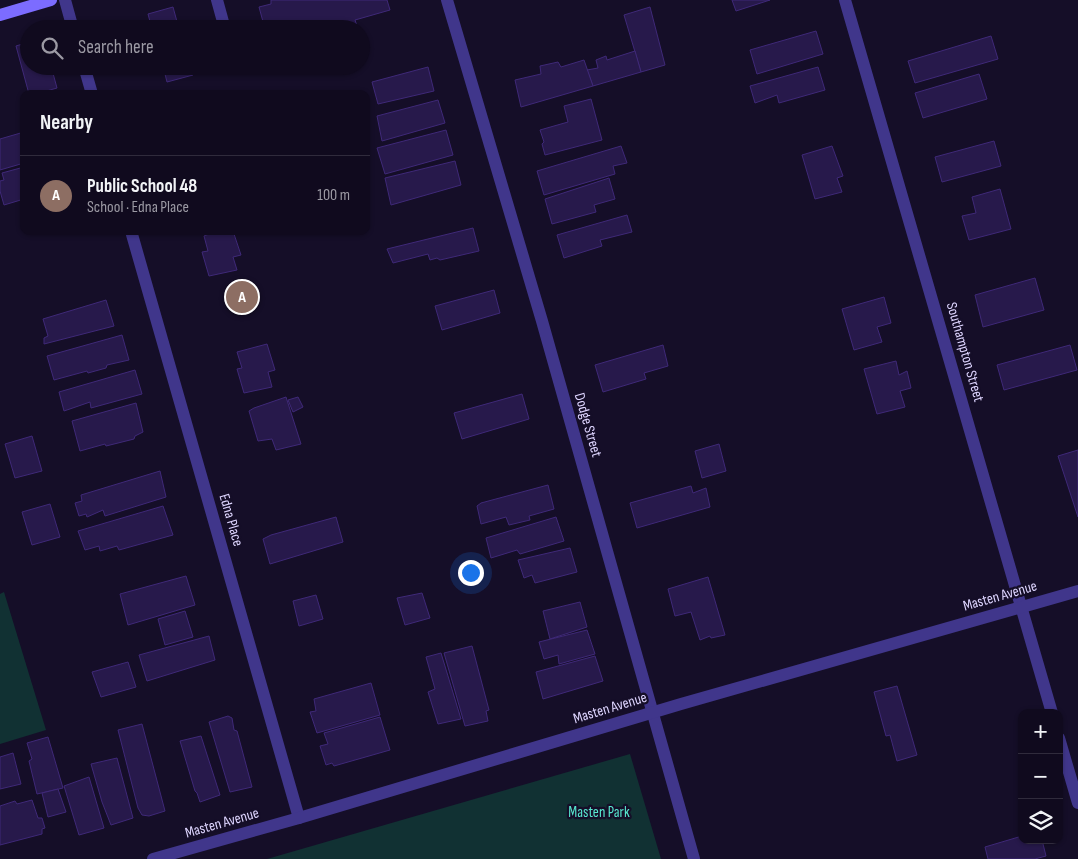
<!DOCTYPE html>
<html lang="en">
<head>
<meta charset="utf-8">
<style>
  body { margin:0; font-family:"Sofia Sans Condensed",sans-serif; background:#1e182b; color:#f1f3f6 }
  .controls { position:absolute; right:15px; bottom:15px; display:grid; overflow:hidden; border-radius:10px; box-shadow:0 1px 4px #0004 }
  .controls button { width:45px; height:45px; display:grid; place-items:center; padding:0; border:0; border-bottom:1px solid #302b3c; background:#100a1e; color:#f1f3f6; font:25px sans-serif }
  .you { position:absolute; left:470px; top:572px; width:18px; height:18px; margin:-12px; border:4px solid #fff; border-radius:50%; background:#1a73e8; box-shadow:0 0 0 8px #1a73e833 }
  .badge { display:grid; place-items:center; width:32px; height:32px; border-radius:50%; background:#8c9099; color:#fff; font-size:16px; font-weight:700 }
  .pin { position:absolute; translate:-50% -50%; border:2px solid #fff; box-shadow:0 1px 5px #0006 }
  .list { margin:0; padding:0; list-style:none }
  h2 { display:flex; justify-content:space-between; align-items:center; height:65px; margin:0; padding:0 20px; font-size:21px }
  h2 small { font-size:16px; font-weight:400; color:#9c9aa4 }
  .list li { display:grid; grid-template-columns:32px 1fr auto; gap:15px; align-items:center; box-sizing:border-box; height:80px; padding:0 20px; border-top:1px solid #302b3c }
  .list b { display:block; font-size:19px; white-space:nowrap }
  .list p { margin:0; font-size:16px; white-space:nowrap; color:#9c9aa4 }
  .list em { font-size:16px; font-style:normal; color:#9c9aa4 }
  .icon { flex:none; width:28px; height:28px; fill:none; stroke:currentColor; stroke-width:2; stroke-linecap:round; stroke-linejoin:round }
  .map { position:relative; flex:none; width:1078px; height:859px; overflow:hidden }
  .search { position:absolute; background:#100a1e; box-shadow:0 1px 4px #0004; left:20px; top:20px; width:350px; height:55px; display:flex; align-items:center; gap:12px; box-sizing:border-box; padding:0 18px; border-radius:28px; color:#9c9aa4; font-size:19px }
  .panel { position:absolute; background:#100a1e; box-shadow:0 1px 4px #0004; left:20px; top:90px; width:350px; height:145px; border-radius:10px }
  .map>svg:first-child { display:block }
</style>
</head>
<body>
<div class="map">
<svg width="1078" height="859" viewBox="0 0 1078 859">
  <rect width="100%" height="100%" fill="#150e28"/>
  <g fill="#113133">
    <path d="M 4,592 L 46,730 L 0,744 L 0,594 Z"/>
    <path d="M 630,754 L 661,859 L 267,859 Z"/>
  </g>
  <g fill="#27194b" stroke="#3f2978">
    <path d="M 271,0 L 387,0 L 390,10 L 355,20 L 358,29 L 332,29 L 330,23 L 309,29 L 265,29 L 259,7 L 271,4 Z"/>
    <path d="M 732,0 L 770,0 L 736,11 Z"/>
    <path d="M 173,7 L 179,29 L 152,29 L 148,14 Z"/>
    <path d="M 650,7 L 665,65 L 641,72 L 624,15 Z"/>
    <path d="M 816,31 L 823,54 L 757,74 L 750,50 Z"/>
    <path d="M 991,36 L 998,59 L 915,83 L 908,61 Z"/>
    <path d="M 29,42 L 29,66 L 51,66 L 57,88 L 36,94 L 29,94 L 16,46 Z"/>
    <path d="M 635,51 L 641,72 L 593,86 L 587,70 L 598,68 L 596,60 L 606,56 L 607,60 Z"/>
    <path d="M 584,60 L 593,86 L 521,107 L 515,80 L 541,74 L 540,66 L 558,62 L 561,67 Z"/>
    <path d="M 163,66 L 191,66 L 193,75 L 167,82 Z"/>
    <path d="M 428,67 L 434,91 L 378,104 L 372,82 Z"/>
    <path d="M 818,67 L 825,90 L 779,103 L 777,95 L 755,103 L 750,86 Z"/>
    <path d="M 979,74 L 987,99 L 923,118 L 915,93 Z"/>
    <path d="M 591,99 L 602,140 L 545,155 L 542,144 L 544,142 L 540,130 L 568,122 L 564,106 Z"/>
    <path d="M 438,100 L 445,123 L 382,141 L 377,116 Z"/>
    <path d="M 446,130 L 453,155 L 385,174 L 377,148 Z"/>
    <path d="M 24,132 L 24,163 L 0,170 L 0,139 Z"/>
    <path d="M 994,141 L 1001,166 L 942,182 L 935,157 Z"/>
    <path d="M 621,146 L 627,163 L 613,166 L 615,174 L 544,195 L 537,171 Z"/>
    <path d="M 832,146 L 843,176 L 837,178 L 842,192 L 815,199 L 802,155 Z"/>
    <path d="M 455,161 L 461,185 L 391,205 L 385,178 Z"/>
    <path d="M 24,167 L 24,199 L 4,205 L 0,191 L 0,181 L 4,180 L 2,173 Z"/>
    <path d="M 609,178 L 615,199 L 594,205 L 596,212 L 552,224 L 545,199 Z"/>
    <path d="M 1000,189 L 1011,229 L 969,240 L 962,216 L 976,213 L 972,197 Z"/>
    <path d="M 627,215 L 632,232 L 600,240 L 602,246 L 564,258 L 557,235 Z"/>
    <path d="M 473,228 L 479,251 L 440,260 L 437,258 L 430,260 L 428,254 L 393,263 L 387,249 Z"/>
    <path d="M 217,231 L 233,231 L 241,255 L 233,257 L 237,270 L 209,276 L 202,252 L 208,251 L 204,236 Z"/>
    <path d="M 1035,278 L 1044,310 L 983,327 L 975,295 Z"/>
    <path d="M 494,290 L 500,313 L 442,330 L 435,306 Z"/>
    <path d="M 884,297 L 891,323 L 877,327 L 882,342 L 854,350 L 842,309 Z"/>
    <path d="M 106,300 L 114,326 L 44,344 L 44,338 L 48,336 L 43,319 Z"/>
    <path d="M 122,335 L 129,360 L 107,365 L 106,368 L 88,373 L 87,371 L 54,380 L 47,356 Z"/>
    <path d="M 267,344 L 275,370 L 268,372 L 272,387 L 244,393 L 237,369 L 242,368 L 237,352 Z"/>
    <path d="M 663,345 L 668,366 L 644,373 L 646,379 L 603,392 L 595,365 Z"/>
    <path d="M 1070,345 L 1077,370 L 1004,390 L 997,365 Z"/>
    <path d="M 896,361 L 899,375 L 907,371 L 911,388 L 900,391 L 905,407 L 877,414 L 864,369 Z"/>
    <path d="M 135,370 L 142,394 L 91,408 L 90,402 L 64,411 L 59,392 Z"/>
    <path d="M 522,394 L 529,419 L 462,439 L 454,413 Z"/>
    <path d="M 286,397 L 301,444 L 276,450 L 272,439 L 258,441 L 249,411 L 254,408 Z"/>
    <path d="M 298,397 L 303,407 L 293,412 L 288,400 Z"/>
    <path d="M 136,403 L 143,432 L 135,436 L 134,439 L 106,446 L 105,444 L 80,451 L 72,421 Z"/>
    <path d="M 32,436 L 42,471 L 15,478 L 5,444 Z"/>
    <path d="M 719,444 L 726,471 L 702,478 L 695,451 Z"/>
    <path d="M 1078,450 L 1078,517 L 1058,456 Z"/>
    <path d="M 160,471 L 166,497 L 105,516 L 103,510 L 87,517 L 86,514 L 79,516 L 75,503 L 82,501 L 81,495 Z"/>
    <path d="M 548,485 L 554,509 L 529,516 L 530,520 L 509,525 L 506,517 L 481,524 L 477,506 L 481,503 Z"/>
    <path d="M 691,486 L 693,493 L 706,488 L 710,507 L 637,528 L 630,503 Z"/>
    <path d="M 50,504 L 60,537 L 32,545 L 22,512 Z"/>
    <path d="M 163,506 L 173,535 L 119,550 L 117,546 L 100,551 L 99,546 L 85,550 L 78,531 Z"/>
    <path d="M 336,517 L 343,542 L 270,564 L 263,539 L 271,535 Z"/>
    <path d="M 556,517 L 564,541 L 520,554 L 517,550 L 491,558 L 486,538 Z"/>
    <path d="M 570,548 L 577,572 L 535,583 L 532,575 L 524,578 L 518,560 Z"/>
    <path d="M 186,576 L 195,605 L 128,625 L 120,594 Z"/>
    <path d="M 708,577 L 725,635 L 711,638 L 710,636 L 700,640 L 691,612 L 675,616 L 668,589 Z"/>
    <path d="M 422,593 L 430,618 L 405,625 L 397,598 Z"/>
    <path d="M 316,595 L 323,619 L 299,626 L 293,601 Z"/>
    <path d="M 580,602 L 587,627 L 550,639 L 543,611 Z"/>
    <path d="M 185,611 L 193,637 L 165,645 L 158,619 Z"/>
    <path d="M 587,630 L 595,654 L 559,664 L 558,655 L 544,659 L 539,642 Z"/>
    <path d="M 209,636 L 215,660 L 147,681 L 139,655 Z"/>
    <path d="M 472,646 L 489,710 L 486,711 L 488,721 L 465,726 L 444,653 Z"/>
    <path d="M 441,653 L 461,719 L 438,724 L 428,692 L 435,689 L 426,657 Z"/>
    <path d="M 595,656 L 603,681 L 543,699 L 536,672 Z"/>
    <path d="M 128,662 L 136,687 L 101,697 L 92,672 Z"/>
    <path d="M 371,683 L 380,715 L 317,733 L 310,712 L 316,711 L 314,699 Z"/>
    <path d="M 897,686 L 917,755 L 897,761 L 890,735 L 886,736 L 874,692 Z"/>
    <path d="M 228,716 L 232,718 L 234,730 L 237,731 L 252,787 L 230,792 L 209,722 Z"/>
    <path d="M 380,717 L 390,750 L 334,766 L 332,763 L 326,765 L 320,746 L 328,744 L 324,733 Z"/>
    <path d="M 142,724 L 165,811 L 149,816 L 142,815 L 138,808 L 118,730 Z"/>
    <path d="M 201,736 L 220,795 L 200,802 L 197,793 L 195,791 L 180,741 Z"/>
    <path d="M 48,737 L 63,788 L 37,794 L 29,761 L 32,759 L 27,743 Z"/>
    <path d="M 13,753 L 21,784 L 0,789 L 0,757 Z"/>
    <path d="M 117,758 L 133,818 L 111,825 L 102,802 L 91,764 Z"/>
    <path d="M 89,777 L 104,828 L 79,835 L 64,786 Z"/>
    <path d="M 58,789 L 66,812 L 48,817 L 42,793 Z"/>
    <path d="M 32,800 L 38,818 L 42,818 L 45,828 L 42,829 L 42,834 L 0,845 L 0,806 L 15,801 L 17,804 Z"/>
    <path d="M 1022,836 L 1022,840 L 1042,840 L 1046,856 L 1035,859 L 988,859 L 985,847 Z"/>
  </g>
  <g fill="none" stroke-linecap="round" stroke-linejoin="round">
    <path stroke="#40368b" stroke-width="12" d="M 217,0 L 225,29"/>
    <g stroke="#40368b" stroke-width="12">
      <path d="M 65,0 L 73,29"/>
      <path d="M 447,0 L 542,321 L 694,859"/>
      <path d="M 845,0 L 1052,713"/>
      <path d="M 84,66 L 92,94"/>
      <path d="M 131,231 L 299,818"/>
      <path d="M 1059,738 L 1078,803"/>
      <path d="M 153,859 L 299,818 L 681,704 L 1078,591"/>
    </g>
    <path stroke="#7c6cff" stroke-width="12" d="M 0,15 L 51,0"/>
  </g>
  <g text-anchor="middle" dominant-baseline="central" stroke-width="4.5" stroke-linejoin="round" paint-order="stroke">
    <g font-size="15" fill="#ded5ff" stroke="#150e28">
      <text transform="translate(965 352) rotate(74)">Southampton Street</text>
      <text transform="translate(588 425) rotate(74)">Dodge Street</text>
      <text transform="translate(231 520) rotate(74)">Edna Place</text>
      <text transform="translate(1000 596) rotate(-16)">Masten Avenue</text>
      <text transform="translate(610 708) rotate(-17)">Masten Avenue</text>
      <text transform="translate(222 823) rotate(-16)">Masten Avenue</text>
    </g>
    <g font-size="15" fill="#58e8d0" stroke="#150e28">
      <text x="599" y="812">Masten Park</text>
    </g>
  </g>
</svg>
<div class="controls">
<button>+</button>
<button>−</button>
<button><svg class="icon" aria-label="layers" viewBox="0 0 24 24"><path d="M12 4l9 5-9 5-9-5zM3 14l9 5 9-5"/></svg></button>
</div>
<div class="you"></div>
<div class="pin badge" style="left:242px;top:297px;background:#8d6e63">A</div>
<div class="search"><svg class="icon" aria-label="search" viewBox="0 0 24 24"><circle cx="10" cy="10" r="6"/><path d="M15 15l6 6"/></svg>Search here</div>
<section class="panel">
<h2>Nearby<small></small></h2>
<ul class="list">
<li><span class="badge" style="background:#8d6e63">A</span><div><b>Public School 48</b><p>School · Edna Place</p></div><em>100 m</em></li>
</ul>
</section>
</div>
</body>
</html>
